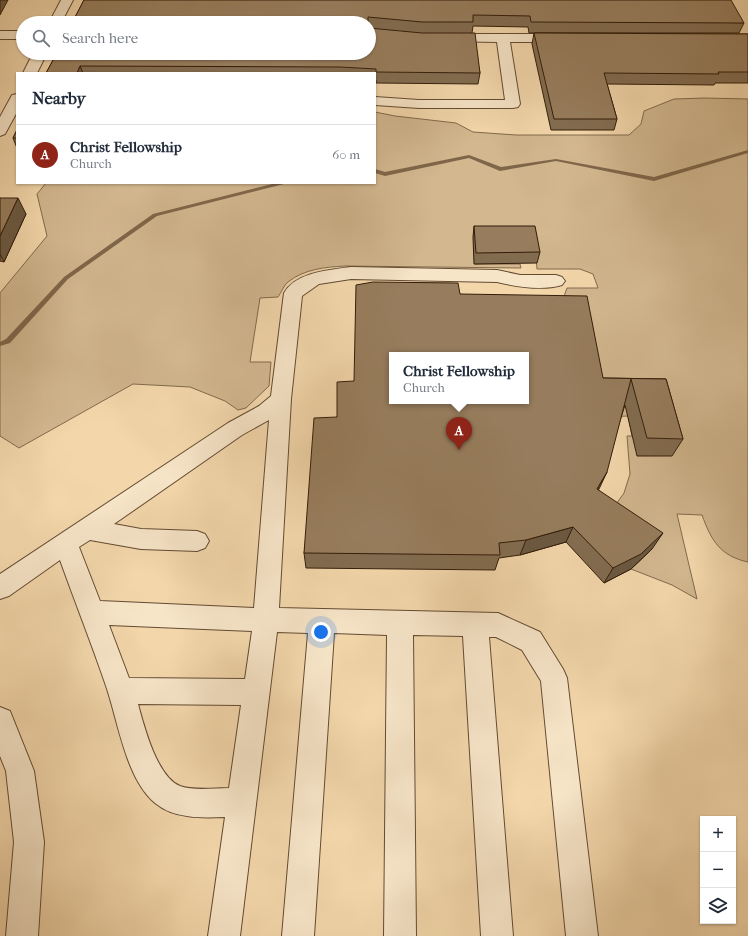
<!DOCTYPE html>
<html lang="en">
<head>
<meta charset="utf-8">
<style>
  body { margin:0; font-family:"IM FELL French Canon",serif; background:#f6f6f7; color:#1f2937 }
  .controls { position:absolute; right:12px; bottom:12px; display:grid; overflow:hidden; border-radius:0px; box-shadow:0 1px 3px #0004 }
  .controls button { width:36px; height:36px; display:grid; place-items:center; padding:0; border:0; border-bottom:1px solid #e0e1e3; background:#fff; color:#1f2937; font:20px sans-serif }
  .you { position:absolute; left:321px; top:632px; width:14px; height:14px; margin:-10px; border:3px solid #fff; border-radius:50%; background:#1a73e8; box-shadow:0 0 0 6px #1a73e833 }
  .badge { display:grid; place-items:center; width:26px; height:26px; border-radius:50%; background:#8f2418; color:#fff; font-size:13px; font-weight:700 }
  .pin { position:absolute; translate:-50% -33px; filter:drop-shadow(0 1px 2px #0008) }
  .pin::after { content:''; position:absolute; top:21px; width:14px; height:12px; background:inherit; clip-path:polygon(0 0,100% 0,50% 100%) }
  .popup { position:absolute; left:389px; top:352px; width:140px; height:52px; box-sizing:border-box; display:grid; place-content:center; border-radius:0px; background:#fff; filter:drop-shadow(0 1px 3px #0005); font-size:13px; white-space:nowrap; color:#747a83 }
  .popup b { font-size:15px; color:#1f2937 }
  .popup::after { content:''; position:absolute; left:50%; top:100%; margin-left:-8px; border:8px solid transparent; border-top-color:#fff }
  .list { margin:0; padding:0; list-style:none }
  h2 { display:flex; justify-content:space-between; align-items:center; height:52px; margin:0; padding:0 16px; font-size:17px }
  h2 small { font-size:13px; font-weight:400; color:#747a83 }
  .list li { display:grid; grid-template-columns:26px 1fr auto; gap:12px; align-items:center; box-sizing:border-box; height:60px; padding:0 16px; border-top:1px solid #e0e1e3 }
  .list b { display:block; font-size:15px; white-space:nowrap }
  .list p { margin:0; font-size:13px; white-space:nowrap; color:#747a83 }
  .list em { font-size:13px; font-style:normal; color:#747a83 }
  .icon { flex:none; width:22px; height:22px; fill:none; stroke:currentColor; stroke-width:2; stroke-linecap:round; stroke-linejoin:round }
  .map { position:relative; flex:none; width:748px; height:936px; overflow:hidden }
  .search { position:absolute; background:#fff; box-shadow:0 1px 3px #0004; left:16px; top:16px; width:360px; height:44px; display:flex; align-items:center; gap:10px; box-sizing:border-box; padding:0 14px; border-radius:22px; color:#747a83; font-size:15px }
  .panel { position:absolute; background:#fff; box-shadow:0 1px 3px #0004; left:16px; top:72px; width:360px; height:112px; border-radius:0px }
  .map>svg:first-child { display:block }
</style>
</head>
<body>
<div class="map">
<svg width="748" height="936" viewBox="0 0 748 936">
  <rect width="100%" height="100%" fill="#f3d7ab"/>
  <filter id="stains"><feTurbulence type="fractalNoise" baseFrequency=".005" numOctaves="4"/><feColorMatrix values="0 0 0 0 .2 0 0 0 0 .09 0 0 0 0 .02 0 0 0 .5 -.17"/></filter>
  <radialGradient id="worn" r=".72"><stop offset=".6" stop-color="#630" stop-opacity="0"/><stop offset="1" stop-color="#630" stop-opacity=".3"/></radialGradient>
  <path fill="#d2b78f" stroke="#826a4c" d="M 705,98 L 748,99 L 748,562 C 720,556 711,540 702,515 L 677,514 L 697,599 L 672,585 L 631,569 L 647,553 L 649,547 L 612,510 L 624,493 L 630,474 L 627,436 L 632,436 L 628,416 L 605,417 L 563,299 L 567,288 L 598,288 L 593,274 L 580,269 L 537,269 L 536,258 L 475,264 L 520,264 L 521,268 L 345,266 C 326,267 304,269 288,282 C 284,285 281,293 278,297 L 260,298 L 250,362 L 271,362 L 269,386 L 246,408 L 238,410 L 225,401 L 190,387 L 133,384 L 19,448 L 0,436 L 0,293 L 47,236 L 37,194 L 46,183 L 375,183 L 375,112 L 395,116 L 456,123 L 473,132 L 516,135 L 629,135 L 641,124 L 644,111 L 674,99 Z"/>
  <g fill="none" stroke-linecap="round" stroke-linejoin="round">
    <g fill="#7f6649" fill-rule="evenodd">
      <path d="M 748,150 L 748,153 L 654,181 L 556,161 L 500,171 L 469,158 L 385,176 L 375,173 L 375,169 L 385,172 L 469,155 L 501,167 L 556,159 L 654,177 Z"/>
      <path d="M 276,183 L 285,183 L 284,184 L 157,216 L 68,279 L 10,343 L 0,346 L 0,342 L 6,339 L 64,277 L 153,214 Z"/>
    </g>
    <defs>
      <g id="minor">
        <path d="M 61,0 L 73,0 L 61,23 L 49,23 Z"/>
        <rect x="0" y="31" width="23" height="8"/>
        <path d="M 445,34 L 563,34 L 568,35 L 570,38 L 568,41 L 563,42 L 510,42 L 520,104 L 518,107 L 513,108 L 419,108 L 375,105 L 375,97 L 419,100 L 505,100 L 497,42 L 440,41 L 438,38 L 440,35 Z"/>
        <path d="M 33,53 L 47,53 L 37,73 L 23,73 Z"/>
        <path d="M 17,94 L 17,112 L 5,134 L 0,136 L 0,117 L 12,95 Z"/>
        <path d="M 351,267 L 497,270 L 520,275 L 556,275 L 562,277 L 565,281 L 562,285 C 542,291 518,287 497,282 L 351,279 L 319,284 L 302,296 L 291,399 L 279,608 L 498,613 L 540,632 L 563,669 L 567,678 L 598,936 L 566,936 L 541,681 L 522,650 L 496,637 L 489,637 L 513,936 L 481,936 L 463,636 L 413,635 L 416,936 L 384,936 L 387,635 L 334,633 L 314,936 L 282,936 L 308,633 L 277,632 L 240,936 L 208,936 L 225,817 C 202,818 174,819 155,803 C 125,778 118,719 105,683 C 91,642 75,602 60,560 L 9,596 L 0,599 L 0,574 L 228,423 L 259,406 L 271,396 L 284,293 C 296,272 329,270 351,267 ZM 269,420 L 254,608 L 100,601 L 79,547 L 90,540 L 141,549 L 197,551 L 205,548 L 209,541 L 205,534 L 197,531 L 141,529 L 114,524 L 242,435 ZM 109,625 L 252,631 L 245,679 L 129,678 ZM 138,704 L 241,705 L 229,788 C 214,788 194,791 180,786 C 157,777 144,726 138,704 Z"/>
        <path d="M 0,707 L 10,711 L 34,771 L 44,842 L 38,936 L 6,936 L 14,842 L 6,771 L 0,756 Z"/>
      </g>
    </defs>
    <use href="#minor" stroke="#634b32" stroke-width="2"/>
    <use href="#minor" fill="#f7e5c8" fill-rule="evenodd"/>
  </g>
  <g fill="#826c50" stroke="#331c09">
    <path d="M 84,0 L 744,23 L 739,33 L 529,33 L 528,27 L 473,26 L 472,33 L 480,73 L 478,84 L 376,83 L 376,80 L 375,80 L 375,73 L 46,73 L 57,53 L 369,53 L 369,23 L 72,23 Z"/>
    <path d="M 534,33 L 748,34 L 748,83 L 715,83 L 714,85 L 607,84 L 617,119 L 614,130 L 551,130 L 532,44 Z"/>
    <path d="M 17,130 L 17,148 L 13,138 Z"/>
    <path d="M 0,198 L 26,214 L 4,262 L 0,261 Z"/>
    <path d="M 474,226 L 540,252 L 537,263 L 474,264 L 473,237 Z"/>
    <path d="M 460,294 L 603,378 L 666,379 L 683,439 L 672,456 L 637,456 L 625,405 L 598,490 L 652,549 L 631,569 L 604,583 L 566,542 L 520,555 L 499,558 L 495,570 L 306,568 L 304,553 L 337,417 L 354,381 Z"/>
  </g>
  <g fill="#6a5841" stroke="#331c09">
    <path d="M 0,0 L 8,0 L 0,15 Z"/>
    <path d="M 80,66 L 83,73 L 77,73 Z"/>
    <path d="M 18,198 L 26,214 L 4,262 L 0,254 L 0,236 Z"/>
    <path d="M 607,472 L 599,489 L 589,505 L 597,489 Z"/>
    <path d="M 573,527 L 566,542 L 520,555 L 526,540 Z"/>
    <path d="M 663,533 L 652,549 L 631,569 L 604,583 L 613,568 Z"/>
  </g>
  <g fill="#977d5d" stroke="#331c09" fill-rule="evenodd">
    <path d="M 84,0 L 731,0 L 744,23 L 531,22 L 530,16 L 473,15 L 473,22 L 422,22 L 368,17 L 368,23 L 72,23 Z"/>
    <path d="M 369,28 L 422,33 L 475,33 L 480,73 L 376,72 L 376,69 L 340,67 L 80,66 L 77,73 L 46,73 L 57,53 L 369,53 Z"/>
    <path d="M 534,33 L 748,34 L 748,72 L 718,72 L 719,74 L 604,73 L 617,119 L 554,119 Z"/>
    <path d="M 17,130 L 17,138 L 13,138 Z"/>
    <path d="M 0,198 L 18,198 L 0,236 Z"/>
    <path d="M 474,226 L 535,226 L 540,252 L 476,253 Z"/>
    <path d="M 373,282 L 458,283 L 460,294 L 587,296 L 603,378 L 666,379 L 683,439 L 647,438 L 631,379 L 607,472 L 597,489 L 663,533 L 641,554 L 613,568 L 573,527 L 526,540 L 499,543 L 500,555 L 304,553 L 314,418 L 337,417 L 337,382 L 354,381 L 356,285 ZM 392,355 L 526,355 L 526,401 L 392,401 Z"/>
  </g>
  <rect width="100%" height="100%" filter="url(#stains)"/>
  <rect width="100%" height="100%" fill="url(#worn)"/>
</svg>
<div class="controls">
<button>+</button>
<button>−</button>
<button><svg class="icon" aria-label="layers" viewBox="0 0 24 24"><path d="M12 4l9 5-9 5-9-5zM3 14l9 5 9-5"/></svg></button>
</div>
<div class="you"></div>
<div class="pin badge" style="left:459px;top:450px">A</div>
<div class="popup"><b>Christ Fellowship</b>Church</div>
<div class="search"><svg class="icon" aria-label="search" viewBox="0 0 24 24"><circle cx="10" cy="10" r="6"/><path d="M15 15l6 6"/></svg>Search here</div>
<section class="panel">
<h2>Nearby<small></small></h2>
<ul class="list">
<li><span class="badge">A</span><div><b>Christ Fellowship</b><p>Church</p></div><em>60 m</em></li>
</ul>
</section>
</div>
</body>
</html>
